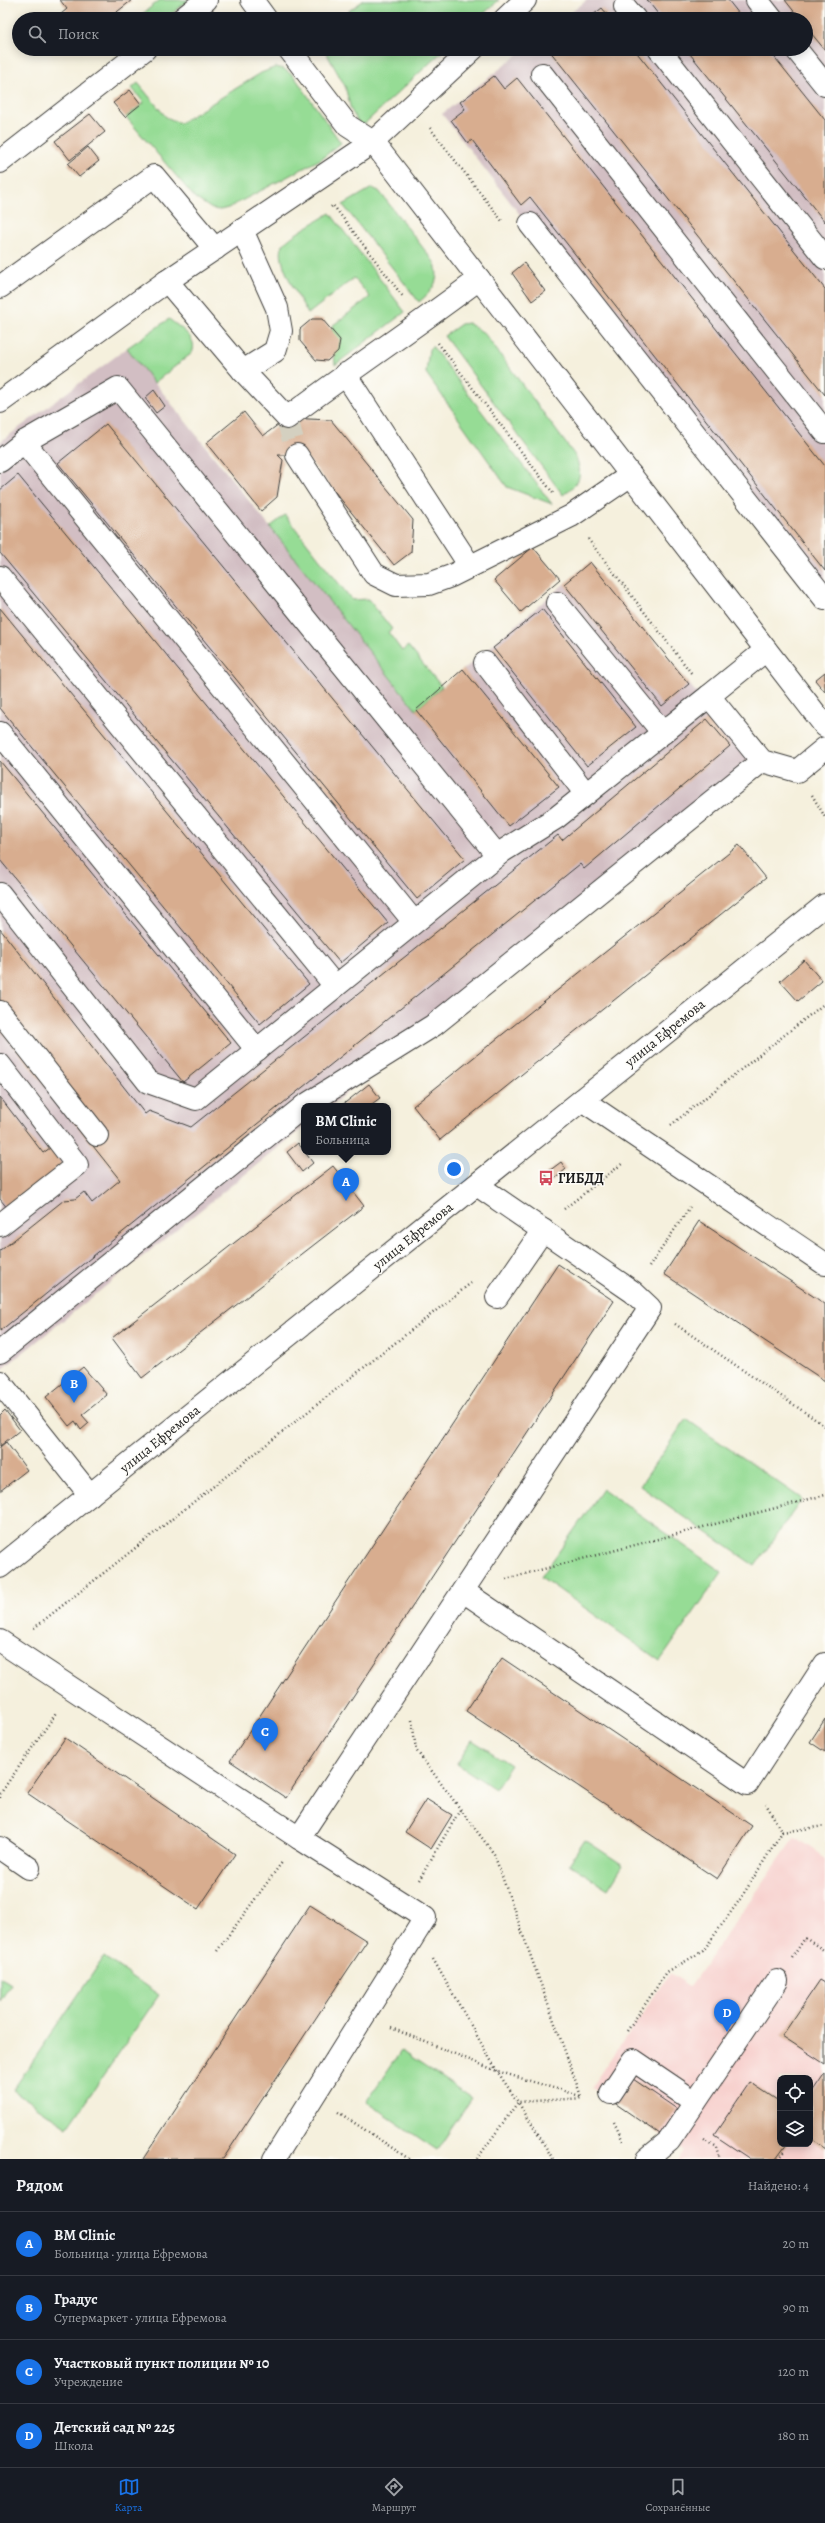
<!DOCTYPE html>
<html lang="ru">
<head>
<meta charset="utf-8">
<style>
  body { margin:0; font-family:Alegreya,serif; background:#20242c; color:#f1f3f6 }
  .controls { position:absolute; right:12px; bottom:12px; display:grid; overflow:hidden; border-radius:8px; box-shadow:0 2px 10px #0003 }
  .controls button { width:36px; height:36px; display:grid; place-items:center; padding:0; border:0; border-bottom:1px solid #363941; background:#171b24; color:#f1f3f6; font:20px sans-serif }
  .you { position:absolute; left:454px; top:1169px; width:14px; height:14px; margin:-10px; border:3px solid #fff; border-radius:50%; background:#1a73e8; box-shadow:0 0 0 6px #1a73e833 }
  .badge { display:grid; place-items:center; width:26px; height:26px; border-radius:50%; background:#1a73e8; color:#fff; font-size:13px; font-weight:700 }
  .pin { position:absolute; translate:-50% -33px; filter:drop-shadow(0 1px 2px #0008) }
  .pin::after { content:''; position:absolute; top:21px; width:14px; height:12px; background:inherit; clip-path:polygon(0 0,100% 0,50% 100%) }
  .popup { position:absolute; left:301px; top:1103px; width:90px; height:52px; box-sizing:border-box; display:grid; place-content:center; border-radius:8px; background:#171b24; filter:drop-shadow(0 1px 3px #0005); font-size:13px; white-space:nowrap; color:#9ea1a6 }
  .popup b { font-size:15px; color:#f1f3f6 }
  .popup::after { content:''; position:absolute; left:50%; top:100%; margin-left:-8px; border:8px solid transparent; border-top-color:#171b24 }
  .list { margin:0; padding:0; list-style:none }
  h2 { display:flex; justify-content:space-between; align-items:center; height:52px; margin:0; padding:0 16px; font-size:17px }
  h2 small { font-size:13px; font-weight:400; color:#9ea1a6 }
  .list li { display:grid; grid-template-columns:26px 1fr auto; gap:12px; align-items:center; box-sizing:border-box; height:64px; padding:0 16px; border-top:1px solid #363941 }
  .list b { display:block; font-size:15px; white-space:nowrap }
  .list p { margin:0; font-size:13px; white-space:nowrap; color:#9ea1a6 }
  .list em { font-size:13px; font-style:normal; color:#9ea1a6 }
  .icon { flex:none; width:22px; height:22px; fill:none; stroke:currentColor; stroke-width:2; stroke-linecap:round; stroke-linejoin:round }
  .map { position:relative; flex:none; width:825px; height:2159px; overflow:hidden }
  .search { position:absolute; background:#171b24; box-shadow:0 2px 10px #0003; left:12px; right:12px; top:12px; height:44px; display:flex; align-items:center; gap:10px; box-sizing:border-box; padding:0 14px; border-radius:22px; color:#9ea1a6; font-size:15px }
  .sheet { height:308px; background:#171b24 }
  nav { display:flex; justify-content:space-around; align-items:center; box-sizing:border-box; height:56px; border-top:1px solid #363941; background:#171b24; font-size:11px; color:#9ea1a6 }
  nav a { display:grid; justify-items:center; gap:2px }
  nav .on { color:#1a73e8 }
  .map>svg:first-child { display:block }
</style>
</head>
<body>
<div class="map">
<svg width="825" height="2159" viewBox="0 0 825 2159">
  <rect width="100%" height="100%" fill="#fdfcf7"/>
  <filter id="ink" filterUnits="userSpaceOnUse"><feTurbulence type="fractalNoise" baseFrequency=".025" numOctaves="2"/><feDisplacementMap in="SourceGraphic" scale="8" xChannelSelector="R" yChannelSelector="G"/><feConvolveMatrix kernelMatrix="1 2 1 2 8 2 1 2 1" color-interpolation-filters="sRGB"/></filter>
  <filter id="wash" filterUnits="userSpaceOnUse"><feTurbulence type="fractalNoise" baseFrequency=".012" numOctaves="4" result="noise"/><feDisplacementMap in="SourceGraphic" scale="16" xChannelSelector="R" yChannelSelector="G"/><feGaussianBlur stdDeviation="0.9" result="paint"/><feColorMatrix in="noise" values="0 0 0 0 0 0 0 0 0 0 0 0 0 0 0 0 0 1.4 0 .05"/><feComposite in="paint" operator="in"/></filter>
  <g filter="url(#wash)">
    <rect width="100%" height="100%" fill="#f5f0dd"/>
    <path fill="#f7d0cd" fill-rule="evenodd" d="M 795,1837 L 825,1858 L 825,2159 L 678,2159 L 684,2150 L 592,2087 L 670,1973 L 690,1986 ZM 780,2078 L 810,2078 L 810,2144 L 780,2144 Z"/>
    <g fill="#d2bec3">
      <path d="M 587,0 L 825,0 L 825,609 L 442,114 L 525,49 L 806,49 L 806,19 L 563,19 Z"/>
      <path d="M 127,348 L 416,710 L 590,562 L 755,765 L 330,1106 L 304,1106 L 304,1127 L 0,1371 L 0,442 Z"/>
    </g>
    <g fill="#96dc95" stroke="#597c58">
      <path d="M 160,0 L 189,0 L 165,19 L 136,19 Z"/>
      <path d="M 364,0 L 499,0 L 478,19 L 338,19 Z"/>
      <path d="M 324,49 L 445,49 L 361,127 L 351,110 L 345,86 Z"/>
      <path d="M 276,67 L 284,69 L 294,76 L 341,143 L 321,159 L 228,208 L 220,210 L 212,209 L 195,198 L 126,117 L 144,103 L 132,88 L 138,83 L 166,117 L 180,123 L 261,73 Z"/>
      <path d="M 372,188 L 379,191 L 434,262 C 442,280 432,291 419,302 L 343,205 Z"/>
      <path d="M 330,213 L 405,312 L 335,365 L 332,326 L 370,297 L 354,278 L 308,314 C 301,300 274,260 283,245 C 290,235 318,221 330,213 Z"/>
      <path d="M 169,319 C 180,328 199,338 192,353 L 154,383 L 127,348 Z"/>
      <path d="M 468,323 L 484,333 L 576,457 C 583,477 580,482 563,495 L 444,336 L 461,324 Z"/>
      <path d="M 432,346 L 552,504 L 507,487 L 426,373 L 429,349 Z"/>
      <path d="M 285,515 L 352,600 L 368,599 L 392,629 L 388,632 L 402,651 L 408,646 L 442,687 L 416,710 L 270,527 Z"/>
      <path d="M 686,1419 L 802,1499 L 755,1566 L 640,1486 Z"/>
      <path d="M 603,1489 L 722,1572 L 660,1661 L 541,1577 Z"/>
      <path d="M 472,1740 L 511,1765 L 495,1789 L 457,1764 Z"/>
      <path d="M 585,1840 L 623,1865 L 608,1889 L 569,1864 Z"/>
      <path d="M 104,1957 L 159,1995 L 68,2127 L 13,2090 Z"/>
      <path d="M 0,1977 L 11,1984 L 0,2001 Z"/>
      <path d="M 401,2051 L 472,2098 L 437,2150 L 366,2102 Z"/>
    </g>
    <g id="blocks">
      <g fill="#d8ad8f">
        <path d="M 60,0 L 132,0 L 108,19 L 55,19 L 67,9 Z"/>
        <path d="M 647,0 L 728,0 L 743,19 L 662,19 Z"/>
        <path d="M 785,0 L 825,0 L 825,50 L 806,27 L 806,19 L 800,19 Z"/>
        <path d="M 602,8 L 611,19 L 588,19 Z"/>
        <path d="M 634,49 L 825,289 L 825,395 L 549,50 Z"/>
        <path d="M 686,49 L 768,49 L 825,120 L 825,222 Z"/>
        <path d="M 494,76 L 504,89 L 517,78 L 825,466 L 825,571 L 530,197 L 521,205 L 472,140 L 468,143 L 451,120 L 465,109 L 460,102 Z"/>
        <path d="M 130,90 L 141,104 L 125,117 L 113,103 Z"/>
        <path d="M 90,114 L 105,132 L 70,160 L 55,141 Z"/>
        <path d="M 88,147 L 99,161 L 79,177 L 68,164 Z"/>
        <path d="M 524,263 L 545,291 L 532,301 L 512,273 Z"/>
        <path d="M 312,319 L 322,319 L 340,340 L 338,351 L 327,361 L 316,360 L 300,341 L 300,329 Z"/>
        <path d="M 154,390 L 165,406 L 156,413 L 145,398 Z"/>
        <path d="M 244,412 L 263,436 L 287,418 L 331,420 L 413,520 L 411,552 L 394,565 L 305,455 L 278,455 L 283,460 L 277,497 L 261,511 L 206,443 Z"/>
        <path d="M 106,424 L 465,859 L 417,899 L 58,463 Z"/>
        <path d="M 18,475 L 388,923 L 340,963 L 0,553 L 0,490 Z"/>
        <path d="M 533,547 L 560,579 L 521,612 L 494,580 Z"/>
        <path d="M 590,562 L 689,684 L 662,706 L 564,584 Z"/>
        <path d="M 0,608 L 309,984 L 260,1024 L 0,708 Z"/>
        <path d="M 542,609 L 636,727 L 587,766 L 493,648 Z"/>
        <path d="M 463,669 L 559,787 L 509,826 L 416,710 Z"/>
        <path d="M 825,672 L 825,692 L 815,680 Z"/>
        <path d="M 707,719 L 730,746 L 584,869 L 580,864 L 0,1331 L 0,1251 L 64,1200 L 75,1199 L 84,1192 L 92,1203 L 120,1180 L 0,1029 L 0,929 L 145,1114 L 149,1111 L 191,1127 L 558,835 L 562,840 Z"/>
        <path d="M 0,761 L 231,1043 L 183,1082 L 0,860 Z"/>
        <path d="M 739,845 L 766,878 L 440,1140 L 413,1106 Z"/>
        <path d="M 804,960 L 822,981 L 798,1001 L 780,981 Z"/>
        <path d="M 369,1084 L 380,1098 L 369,1106 L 341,1106 Z"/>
        <path d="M 0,1097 L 43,1153 L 50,1148 L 64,1166 L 8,1209 L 0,1199 Z"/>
        <path d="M 298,1143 L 313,1163 L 302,1172 L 287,1152 Z"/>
        <path d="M 561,1162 L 566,1169 L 551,1182 L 545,1174 Z"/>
        <path d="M 333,1166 L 364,1206 L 142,1378 L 112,1338 Z"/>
        <path d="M 699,1221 L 825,1304 L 825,1381 L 664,1274 Z"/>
        <path d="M 558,1264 L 614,1301 L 286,1798 L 230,1761 Z"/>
        <path d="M 83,1367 L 107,1395 L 82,1415 L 89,1423 L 81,1430 L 75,1421 L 69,1426 L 46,1397 Z"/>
        <path d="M 5,1410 L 20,1430 L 0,1446 L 0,1415 Z"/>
        <path d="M 6,1442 L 27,1470 L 0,1491 L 0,1447 Z"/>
        <path d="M 502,1658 L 752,1826 L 717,1879 L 466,1711 Z"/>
        <path d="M 825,1719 L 825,1752 L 810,1742 Z"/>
        <path d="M 65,1738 L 235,1854 L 198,1909 L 27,1793 Z"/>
        <path d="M 426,1799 L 452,1815 L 431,1849 L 405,1832 Z"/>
        <path d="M 310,1905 L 367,1941 L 337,1986 L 223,2159 L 143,2159 Z"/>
        <path d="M 820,1980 L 825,1983 L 825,2064 L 782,2036 Z"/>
        <path d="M 825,2073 L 825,2149 L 810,2139 L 810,2095 Z"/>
        <path d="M 633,2079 L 677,2109 L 660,2134 L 616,2104 Z"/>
        <path d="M 750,2082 L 780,2102 L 780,2144 L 787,2144 L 776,2159 L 750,2159 L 714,2135 Z"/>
      </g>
    </g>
  </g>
  <g filter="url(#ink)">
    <use href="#blocks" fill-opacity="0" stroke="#3d3c39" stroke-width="1"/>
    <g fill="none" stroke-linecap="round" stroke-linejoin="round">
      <path stroke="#d4d0c0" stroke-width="22" stroke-dasharray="22 11" stroke-linecap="butt" d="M 287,418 L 297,455"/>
      <defs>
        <g id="minor">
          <path d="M 252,0 L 266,19"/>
          <path d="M 757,0 L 772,19"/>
          <path d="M 625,7 L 635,19"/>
          <path d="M 182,19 L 206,0"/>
          <path d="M 505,19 L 525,0"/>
          <path d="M 289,49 L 348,126 L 373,142 L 825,726"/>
          <path d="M 659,49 L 825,258"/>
          <path d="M 796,49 L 825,85"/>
          <path d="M 542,74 L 825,432"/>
          <path d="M 0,162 L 145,49"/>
          <path d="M 530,224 L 825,599"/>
          <path d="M 242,230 L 277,308 L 281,331 L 275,351 L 243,371"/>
          <path d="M 167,281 L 243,371 L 287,418 C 350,370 416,327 479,279"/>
          <path d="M 0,287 L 154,176 L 215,249"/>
          <path d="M 345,374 L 470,566"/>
          <path d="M 0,402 L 167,281 L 373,142 L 473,49"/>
          <path d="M 24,442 L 414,922"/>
          <path d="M 297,455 L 374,574 L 396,585 L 429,584 L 451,576 L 571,516 L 631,475"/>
          <path d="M 0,461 L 24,442 L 118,388 L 497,855"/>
          <path d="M 0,577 L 335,986"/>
          <path d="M 557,603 L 663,733"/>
          <path d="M 485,663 L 586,794"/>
          <path d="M 709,696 L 766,650"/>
          <path d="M 0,733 L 257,1050"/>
          <path d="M 0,894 L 148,1082 L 196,1099 L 503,851 L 556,818 L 709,696 L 762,761 L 797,771 L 825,748"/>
          <path d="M 0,1012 L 97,1135"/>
          <path d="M 0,1065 L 77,1165 L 0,1225"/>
          <path d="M 582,1100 L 825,1264"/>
          <path d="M 304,1106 L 434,1025 L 762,761"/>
          <path d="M 497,1297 L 543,1230"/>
          <path d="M 0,1352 L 304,1106"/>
          <path d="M 0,1382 L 90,1495"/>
          <path d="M 0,1567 L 825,905"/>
          <path d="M 463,1591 L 747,1784 L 825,1664"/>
          <path d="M 0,1641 L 299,1838 L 650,1308 L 633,1292 L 477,1185"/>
          <path d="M 0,1848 L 29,1868"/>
          <path d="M 611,2093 L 633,2060 L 695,2102"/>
          <path d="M 274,2159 L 425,1918 L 299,1838"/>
          <path d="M 647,2159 L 669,2141 L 777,1981"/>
        </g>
      </defs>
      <use href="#minor" stroke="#3d3c39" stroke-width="24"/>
      <g stroke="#3d3c39" stroke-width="2.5" stroke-dasharray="1 3" stroke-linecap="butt">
        <path d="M 430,128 L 502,221"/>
        <path d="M 331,207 L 333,205 L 404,298"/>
        <path d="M 438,343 L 553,493"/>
        <path d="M 588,539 L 692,674"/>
        <path d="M 812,795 L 825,817"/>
        <path d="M 671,1125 L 825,1003"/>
        <path d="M 564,1209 L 623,1163"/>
        <path d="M 649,1267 L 690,1207"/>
        <path d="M 675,1324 L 825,1426"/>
        <path d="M 506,1579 L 825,1495"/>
        <path d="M 34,1628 L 471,1283"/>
        <path d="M 412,1720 L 416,1750 L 494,1854 L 581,2096"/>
        <path d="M 0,1798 L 0,1794 L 57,1712"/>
        <path d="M 782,1832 L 825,1826"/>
        <path d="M 419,1880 L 460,1810"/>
        <path d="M 217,1951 L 283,1861"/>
        <path d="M 792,1958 L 805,1938 L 825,1951"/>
        <path d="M 433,1959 L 497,2071 L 518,2102 L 583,2098"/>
        <path d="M 391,2028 L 497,2071 L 580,2096"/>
        <path d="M 627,2031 L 667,1972 L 703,1951 L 741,1898 L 782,1832 L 766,1804"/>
        <path d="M 338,2112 L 409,2159"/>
        <path d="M 614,2122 L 624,2143"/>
        <path d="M 704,2139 L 717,2147 L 720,2159"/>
        <path d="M 477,2159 L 518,2102 L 553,2159"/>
        <path d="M 779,2159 L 786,2150"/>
      </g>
      <use href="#minor" stroke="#fff" stroke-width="22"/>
    </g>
  </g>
  <defs>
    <symbol id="bus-bare" viewBox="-9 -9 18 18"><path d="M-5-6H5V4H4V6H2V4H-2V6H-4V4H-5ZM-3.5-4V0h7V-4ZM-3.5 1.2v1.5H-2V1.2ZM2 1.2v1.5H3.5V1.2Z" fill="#d1495b" stroke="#fdfcf7" stroke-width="2.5" paint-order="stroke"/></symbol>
  </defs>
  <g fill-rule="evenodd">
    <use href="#bus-bare" x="535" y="1167" width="22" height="22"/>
  </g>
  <g text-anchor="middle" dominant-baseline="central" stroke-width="3" stroke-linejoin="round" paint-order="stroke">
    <g font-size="14" fill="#1c1c1c" stroke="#fdfcf7">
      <text transform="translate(665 1033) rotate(-39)">улица Ефремова</text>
      <text transform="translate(413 1236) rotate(-39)">улица Ефремова</text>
      <text transform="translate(160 1439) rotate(-39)">улица Ефремова</text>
    </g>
    <g font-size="14" font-weight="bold" fill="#1c1c1c" stroke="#fdfcf7" text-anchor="start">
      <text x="558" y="1178">ГИБДД</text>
    </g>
  </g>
</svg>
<div class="controls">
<button><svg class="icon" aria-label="locate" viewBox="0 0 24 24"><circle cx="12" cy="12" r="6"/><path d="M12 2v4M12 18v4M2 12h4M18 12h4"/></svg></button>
<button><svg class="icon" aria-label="layers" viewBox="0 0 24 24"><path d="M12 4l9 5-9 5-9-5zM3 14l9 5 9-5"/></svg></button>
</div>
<div class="you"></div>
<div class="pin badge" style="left:346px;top:1201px">A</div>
<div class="popup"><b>BM Clinic</b>Больница</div>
<div class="pin badge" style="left:74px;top:1403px">B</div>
<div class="pin badge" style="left:265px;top:1751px">C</div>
<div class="pin badge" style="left:727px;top:2032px">D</div>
<div class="search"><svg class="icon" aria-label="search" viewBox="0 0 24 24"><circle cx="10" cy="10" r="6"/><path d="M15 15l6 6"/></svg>Поиск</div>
</div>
<section class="sheet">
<h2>Рядом<small>Найдено: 4</small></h2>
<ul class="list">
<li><span class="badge">A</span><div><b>BM Clinic</b><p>Больница · улица Ефремова</p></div><em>20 m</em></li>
<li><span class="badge">B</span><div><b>Градус</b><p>Супермаркет · улица Ефремова</p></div><em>90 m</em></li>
<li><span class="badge">C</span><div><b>Участковый пункт полиции № 10</b><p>Учреждение</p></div><em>120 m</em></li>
<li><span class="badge">D</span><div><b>Детский сад № 225</b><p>Школа</p></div><em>180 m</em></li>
</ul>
</section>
<nav>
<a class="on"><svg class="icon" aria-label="map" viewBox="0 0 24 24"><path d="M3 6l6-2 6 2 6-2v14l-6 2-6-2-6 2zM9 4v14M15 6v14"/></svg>Карта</a>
<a><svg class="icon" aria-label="directions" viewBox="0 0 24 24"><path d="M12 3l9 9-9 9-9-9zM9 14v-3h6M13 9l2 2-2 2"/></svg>Маршрут</a>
<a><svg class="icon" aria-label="saved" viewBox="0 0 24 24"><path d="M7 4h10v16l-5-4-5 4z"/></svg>Сохранённые</a>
</nav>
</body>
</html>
